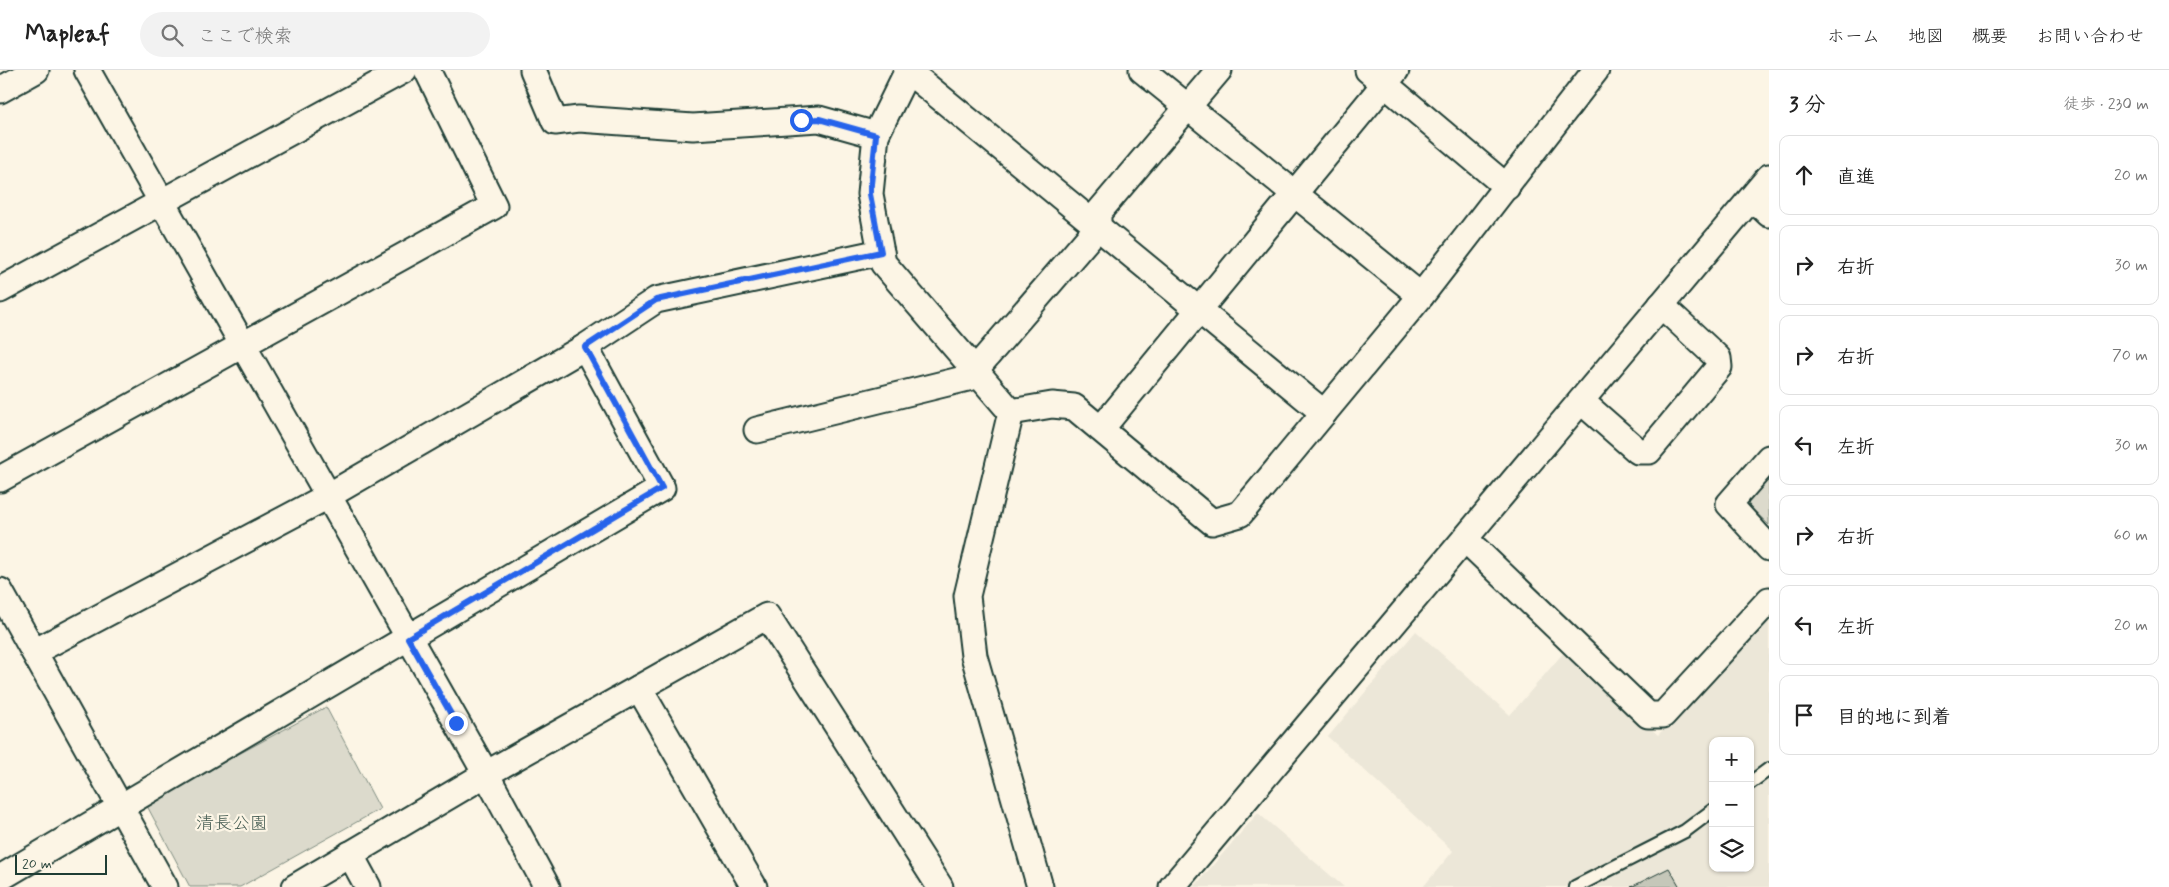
<!DOCTYPE html>
<html lang="ja">
<head>
<meta charset="utf-8">
<style>
  body { margin:0; font-family:Mynerve,"Klee One",sans-serif; background:#f2f2f2; color:#222 }
  .controls { position:absolute; right:15px; bottom:15px; display:grid; overflow:hidden; border-radius:10px; box-shadow:0 1px 4px #0004 }
  .controls button { width:45px; height:45px; display:grid; place-items:center; padding:0; border:0; border-bottom:1px solid #e0e0e0; background:#fff; color:#222; font:25px sans-serif }
  .scale { position:absolute; left:15px; bottom:12px; width:92px; box-sizing:border-box; padding-left:5px; border:2px solid #1f3d34; border-top:0; font-size:14px; line-height:18px; white-space:nowrap; color:#1f3d34; -webkit-text-stroke:4px #fcf5e5; paint-order:stroke }
  .stop { position:absolute; width:15px; height:15px; margin:-11px; border:4px solid #2563eb; border-radius:50%; background:#fff }
  .stop.end { background:#2563eb; border-color:#fff; box-shadow:0 1px 5px #0008 }
  .list { margin:0; padding:0; list-style:none }
  h2 { display:flex; justify-content:space-between; align-items:center; height:65px; margin:0; padding:0 20px; font-size:21px }
  h2 small { font-size:16px; font-weight:400; color:#767676 }
  .list li { display:grid; grid-template-columns:32px 1fr auto; gap:15px; align-items:center; box-sizing:border-box; height:80px; margin:0 10px 10px; padding:0 10px; border:1px solid #e0e0e0; border-radius:10px }
  .list b { display:block; font-size:19px; white-space:nowrap }
  .list em { font-size:16px; font-style:normal; color:#767676 }
  .icon { flex:none; width:28px; height:28px; fill:none; stroke:currentColor; stroke-width:2; stroke-linecap:round; stroke-linejoin:round }
  .map { position:relative; flex:none; width:1769px; height:817px; overflow:hidden }
  header { display:flex; align-items:center; gap:30px; box-sizing:border-box; height:70px; padding:0 25px; background:#fff; border-bottom:1px solid #e0e0e0 }
  header strong { font-size:24px }
  nav { display:flex; gap:28px; margin-inline-start:auto; font-size:18px }
  .search { width:350px; height:45px; background:#f2f2f2; display:flex; align-items:center; gap:12px; box-sizing:border-box; padding:0 18px; border-radius:28px; color:#767676; font-size:19px }
  main { display:flex }
  aside { flex:1; background:#fff }
  .map>svg:first-child { display:block }
</style>
</head>
<body>
<header>
<strong>Mapleaf</strong>
<div class="search"><svg class="icon" aria-label="search" viewBox="0 0 24 24"><circle cx="10" cy="10" r="6"/><path d="M15 15l6 6"/></svg>ここで検索</div>
<nav><a>ホーム</a><a>地図</a><a>概要</a><a>お問い合わせ</a></nav>
</header>
<main>
<div class="map">
<svg width="1769" height="817" viewBox="0 0 1769 817">
  <rect width="100%" height="100%" fill="#fcf5e5"/>
  <filter id="ink" filterUnits="userSpaceOnUse"><feTurbulence type="fractalNoise" baseFrequency=".02" numOctaves="2"/><feDisplacementMap in="SourceGraphic" scale="10" xChannelSelector="R" yChannelSelector="G"/><feConvolveMatrix kernelMatrix="1 2 1 2 8 2 1 2 1" color-interpolation-filters="sRGB"/></filter>
  <g filter="url(#ink)">
    <g fill="#ece7d8" fill-rule="evenodd">
      <path d="M 1769,550 L 1769,817 L 1423,817 L 1453,781 L 1328,667 L 1416,561 L 1510,645 L 1565,581 L 1658,665 ZM 1713,671 L 1750,671 L 1750,798 L 1713,798 Z"/>
      <path d="M 1258,743 L 1344,817 L 1194,817 Z"/>
    </g>
    <g fill="#dcdacc" stroke="#7e8c80">
      <path d="M 1769,400 L 1769,455 L 1741,428 Z"/>
      <path d="M 326,637 L 380,739 L 240,817 L 190,817 L 146,734 Z"/>
    </g>
    <path fill="#c5c7b9" stroke="#1f3d34" d="M 1669,798 L 1680,817 L 1631,817 Z"/>
    <g fill="none" stroke-linecap="round" stroke-linejoin="round">
      <defs>
        <g id="service">
          <path d="M 1750,713 L 1769,699"/>
          <path d="M 1575,817 L 1685,761 L 1713,740"/>
        </g>
        <g id="minor">
          <path d="M 87,0 L 486,704 L 547,817"/>
          <path d="M 533,0 L 555,52 L 579,49 L 693,57 L 819,49 L 876,65"/>
          <path d="M 907,0 L 1324,343"/>
          <path d="M 908,0 L 876,65 L 870,124 L 883,193 L 1011,342"/>
          <path d="M 1142,0 L 1421,226"/>
          <path d="M 1368,0 L 1507,117"/>
          <path d="M 0,20 L 36,0"/>
          <path d="M 1752,128 L 1769,144"/>
          <path d="M 0,220 L 404,0"/>
          <path d="M 585,277 L 656,230 L 881,182"/>
          <path d="M 975,300 L 1098,157 L 1098,143 L 1219,0"/>
          <path d="M 1581,331 L 1638,381 L 1649,381 L 1719,297 L 1718,288 L 1661,235"/>
          <path d="M 1011,342 L 1052,335 L 1074,337 L 1212,452 L 1240,444 L 1421,226 L 1596,0"/>
          <path d="M 1011,342 L 967,526 L 974,586 L 1040,817"/>
          <path d="M 1101,359 L 1396,0"/>
          <path d="M 757,360 L 980,305"/>
          <path d="M 1769,388 L 1729,434 L 1769,478"/>
          <path d="M 0,409 L 494,136 L 427,0"/>
          <path d="M 1465,469 L 1648,645 L 1663,645 L 1769,530"/>
          <path d="M 0,521 L 165,817"/>
          <path d="M 639,618 L 754,817"/>
          <path d="M 350,784 L 368,817"/>
          <path d="M 0,808 L 662,418 L 585,277 L 328,426 L 34,582"/>
          <path d="M 295,817 L 486,704 L 767,546 L 940,817"/>
          <path d="M 1172,817 L 1769,107"/>
        </g>
      </defs>
      <use href="#service" stroke="#1f3d34" stroke-width="16"/>
      <use href="#minor" stroke="#1f3d34" stroke-width="29"/>
      <use href="#service" stroke="#fcf5e5" stroke-width="12"/>
      <use href="#minor" stroke="#fcf5e5" stroke-width="25"/>
    </g>
  </g>
  <g fill="none" stroke-linecap="round" stroke-linejoin="round" filter="url(#ink)">
    <path stroke="#2563eb" stroke-width="6" d="M 456,653 L 408,568 L 662,418 L 585,277 L 656,230 L 881,182 L 870,124 L 876,65 L 819,49 L 801,50"/>
  </g>
  <g text-anchor="middle" dominant-baseline="central" stroke-width="4.5" stroke-linejoin="round" paint-order="stroke">
    <g font-size="18" fill="#455c52" stroke="#fcf5e5">
      <text x="232" y="754">清長公園</text>
    </g>
  </g>
</svg>
<div class="controls">
<button>+</button>
<button>−</button>
<button><svg class="icon" aria-label="layers" viewBox="0 0 24 24"><path d="M12 4l9 5-9 5-9-5zM3 14l9 5 9-5"/></svg></button>
</div>
<div class="scale">20 m</div>
<div class="stop" style="left:801px;top:50px"></div>
<div class="stop end" style="left:456px;top:653px"></div>
</div>
<aside>
<h2>3 分<small>徒歩 · 230 m</small></h2>
<ul class="list">
<li><svg class="icon" aria-label="ahead" viewBox="0 0 24 24"><path d="M12 20V5M6 11l6-6 6 6"/></svg><div><b>直進</b></div><em>20 m</em></li>
<li><svg class="icon" aria-label="right" viewBox="0 0 24 24"><path d="M7 20v-9h11M14 6l5 5-5 5"/></svg><div><b>右折</b></div><em>30 m</em></li>
<li><svg class="icon" aria-label="right" viewBox="0 0 24 24"><path d="M7 20v-9h11M14 6l5 5-5 5"/></svg><div><b>右折</b></div><em>70 m</em></li>
<li><svg class="icon" aria-label="left" viewBox="0 0 24 24"><path d="M17 20v-9H6M10 6l-5 5 5 5"/></svg><div><b>左折</b></div><em>30 m</em></li>
<li><svg class="icon" aria-label="right" viewBox="0 0 24 24"><path d="M7 20v-9h11M14 6l5 5-5 5"/></svg><div><b>右折</b></div><em>60 m</em></li>
<li><svg class="icon" aria-label="left" viewBox="0 0 24 24"><path d="M17 20v-9H6M10 6l-5 5 5 5"/></svg><div><b>左折</b></div><em>20 m</em></li>
<li><svg class="icon" aria-label="arrive" viewBox="0 0 24 24"><path d="M6 21V4h12l-3 4 3 4H6"/></svg><div><b>目的地に到着</b></div></li>
</ul>
</aside>
</main>
</body>
</html>
